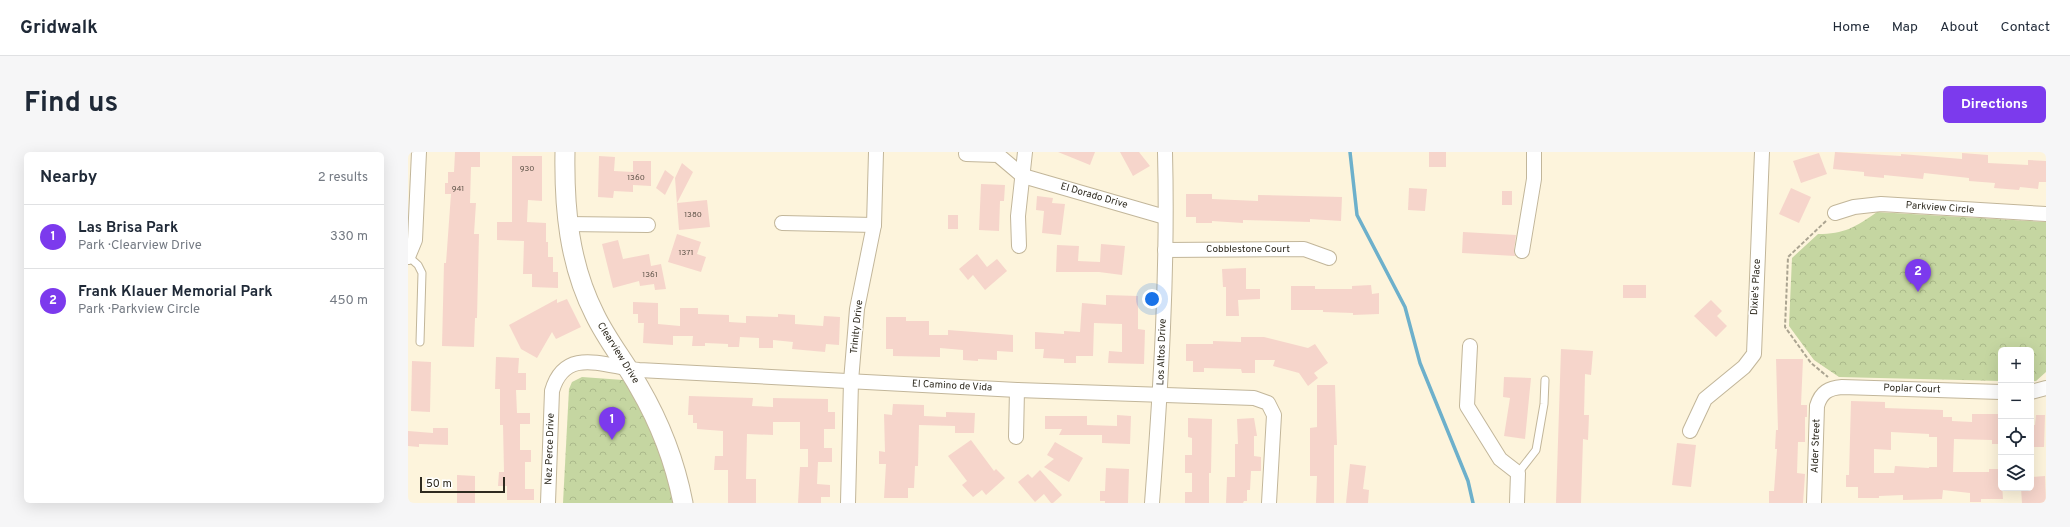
<!DOCTYPE html>
<html lang="en">
<head>
<meta charset="utf-8">
<style>
  body { margin:0; font-family:Overpass,sans-serif; background:#f6f6f7; color:#1f2937 }
  .controls { position:absolute; right:12px; bottom:12px; display:grid; overflow:hidden; border-radius:6px; box-shadow:0 4px 16px #0002 }
  .controls button { width:36px; height:36px; display:grid; place-items:center; padding:0; border:0; border-bottom:1px solid #e0e1e3; background:#fff; color:#1f2937; font:20px sans-serif }
  .scale { position:absolute; left:12px; bottom:10px; width:85px; box-sizing:border-box; padding-left:4px; border:2px solid #2e2a1f; border-top:0; font-size:11px; line-height:14px; white-space:nowrap; color:#2e2a1f; -webkit-text-stroke:3px #fff; paint-order:stroke }
  .you { position:absolute; left:744px; top:147px; width:14px; height:14px; margin:-10px; border:3px solid #fff; border-radius:50%; background:#1a73e8; box-shadow:0 0 0 6px #1a73e833 }
  .badge { display:grid; place-items:center; width:26px; height:26px; border-radius:50%; background:#7c3aed; color:#fff; font-size:13px; font-weight:700 }
  .pin { position:absolute; translate:-50% -33px; filter:drop-shadow(0 1px 2px #0008) }
  .pin::after { content:''; position:absolute; top:21px; width:14px; height:12px; background:inherit; clip-path:polygon(0 0,100% 0,50% 100%) }
  .list { margin:0; padding:0; list-style:none }
  h2 { display:flex; justify-content:space-between; align-items:center; height:52px; margin:0; padding:0 16px; font-size:17px }
  h2 small { font-size:13px; font-weight:400; color:#747a83 }
  .list li { display:grid; grid-template-columns:26px 1fr auto; gap:12px; align-items:center; box-sizing:border-box; height:64px; padding:0 16px; border-top:1px solid #e0e1e3 }
  .list b { display:block; font-size:15px; white-space:nowrap }
  .list p { margin:0; font-size:13px; white-space:nowrap; color:#747a83 }
  .list em { font-size:13px; font-style:normal; color:#747a83 }
  .icon { flex:none; width:22px; height:22px; fill:none; stroke:currentColor; stroke-width:2; stroke-linecap:round; stroke-linejoin:round }
  .map { position:relative; flex:none; width:1638px; height:351px; overflow:hidden; border-radius:6px }
  header { display:flex; align-items:center; gap:24px; box-sizing:border-box; height:56px; padding:0 20px; background:#fff; border-bottom:1px solid #e0e1e3 }
  header strong { font-size:19px }
  nav { display:flex; gap:22px; margin-inline-start:auto; font-size:14px }
  .intro { display:flex; align-items:center; justify-content:space-between; box-sizing:border-box; height:96px; padding:0 24px }
  h1 { margin:0; font-size:28px }
  .button { padding:10px 18px; border-radius:6px; background:#7c3aed; color:#fff; font-size:14px; font-weight:700 }
  main { display:flex; gap:24px; padding:0 24px }
  aside { flex:1; background:#fff; border-radius:6px; box-shadow:0 4px 16px #0002 }
  .map>svg:first-child { display:block }
</style>
</head>
<body>
<header>
<strong>Gridwalk</strong>
<nav><a>Home</a><a>Map</a><a>About</a><a>Contact</a></nav>
</header>
<div class="intro"><h1>Find us</h1><a class="button">Directions</a></div>
<main>
<aside>
<h2>Nearby<small>2 results</small></h2>
<ul class="list">
<li><span class="badge">1</span><div><b>Las Brisa Park</b><p>Park · Clearview Drive</p></div><em>330 m</em></li>
<li><span class="badge">2</span><div><b>Frank Klauer Memorial Park</b><p>Park · Parkview Circle</p></div><em>450 m</em></li>
</ul>
</aside>
<div class="map">
<svg width="1638" height="351" viewBox="0 0 1638 351">
  <defs>
    <pattern id="park-crowns" width="20" height="18" patternUnits="userSpaceOnUse"><rect width="20" height="18" fill="#c5d6a1"/><path d="M2 6a3 3 0 1 1 6 0M12 15a3 3 0 1 1 6 0" fill="none" stroke="#aab88a"/></pattern>
  </defs>
  <rect width="100%" height="100%" fill="#fdf4dc"/>
  <g fill="url(#park-crowns)">
    <path d="M 1469,60 L 1638,70 L 1638,220 L 1628,229 L 1623,229 L 1623,198 L 1593,198 L 1593,229 L 1431,225 L 1406,208 L 1381,174 L 1384,106 L 1410,82 C 1436,82 1448,75 1469,60 Z"/>
    <path d="M 174,225 L 215,228 L 221,234 L 248,282 L 269,351 L 155,351 L 161,237 L 164,230 Z"/>
  </g>
  <g fill="none" stroke-linecap="round" stroke-linejoin="round">
    <path stroke="#6db0cb" stroke-width="3.5" d="M 942,0 L 949,63 L 997,155 L 1012,211 L 1060,329 L 1065,351"/>
  </g>
  <g fill="#f6d5cb" fill-rule="evenodd">
    <path d="M 47,0 L 72,0 L 72,15 L 63,15 L 62,51 L 68,51 L 66,82 L 71,82 L 69,166 L 67,166 L 66,195 L 34,194 L 36,111 L 38,111 L 43,42 L 37,42 L 37,31 L 40,31 L 40,20 L 46,20 Z"/>
    <path d="M 650,0 L 687,0 L 682,13 Z"/>
    <path d="M 712,0 L 731,0 L 742,14 L 725,24 Z"/>
    <rect x="1021" y="0" width="17" height="15"/>
    <path d="M 1427,0 L 1493,4 L 1493,2 L 1554,7 L 1554,1 L 1580,3 L 1580,11 L 1620,13 L 1620,8 L 1638,9 L 1638,30 L 1631,30 L 1630,37 L 1612,35 L 1611,38 L 1586,36 L 1587,31 L 1561,29 L 1561,26 L 1516,21 L 1515,27 L 1476,23 L 1476,26 L 1456,24 L 1456,20 L 1425,17 Z"/>
    <path d="M 1411,1 L 1419,22 L 1393,31 L 1385,9 Z"/>
    <path d="M 104,4 L 134,4 L 134,49 L 120,48 L 119,70 L 138,71 L 138,90 L 140,90 L 140,105 L 145,105 L 145,120 L 150,120 L 150,136 L 124,135 L 124,122 L 115,122 L 116,89 L 89,88 L 89,70 L 104,70 Z"/>
    <path d="M 191,4 L 207,5 L 206,19 L 225,20 L 225,9 L 243,9 L 243,34 L 225,33 L 225,40 L 206,39 L 205,46 L 190,45 Z"/>
    <path d="M 274,11 L 285,20 L 269,51 L 299,48 L 302,75 L 271,78 L 267,26 Z"/>
    <path d="M 257,18 L 266,25 L 257,43 L 248,36 Z"/>
    <path d="M 573,32 L 597,33 L 596,49 L 592,49 L 591,79 L 571,78 Z"/>
    <path d="M 1001,36 L 1019,37 L 1017,59 L 1000,58 Z"/>
    <path d="M 1383,36 L 1403,45 L 1391,71 L 1371,62 Z"/>
    <rect x="1094" y="39" width="10" height="14"/>
    <path d="M 778,42 L 804,42 L 804,47 L 850,49 L 850,43 L 934,45 L 933,69 L 902,67 L 902,70 L 835,68 L 835,71 L 804,69 L 804,71 L 788,71 L 788,65 L 778,65 Z"/>
    <path d="M 629,44 L 645,46 L 644,51 L 657,52 L 653,83 L 634,81 L 636,59 L 628,58 Z"/>
    <rect x="540" y="63" width="10" height="14"/>
    <path d="M 1055,80 L 1108,83 L 1106,98 L 1107,104 L 1054,101 Z"/>
    <path d="M 269,82 L 293,90 L 289,102 L 298,105 L 293,120 L 260,110 Z"/>
    <path d="M 210,88 L 215,107 L 241,102 L 243,114 L 253,112 L 258,137 L 247,138 L 246,132 L 232,134 L 231,129 L 205,136 L 194,92 Z"/>
    <path d="M 693,92 L 717,94 L 714,123 L 691,120 L 648,120 L 649,93 L 671,94 L 670,109 L 692,110 Z"/>
    <path d="M 569,102 L 579,115 L 589,107 L 599,119 L 577,138 L 565,123 L 560,128 L 551,117 Z"/>
    <path d="M 838,116 L 838,137 L 852,137 L 852,147 L 830,148 L 831,164 L 818,164 L 818,135 L 815,135 L 814,117 Z"/>
    <path d="M 963,133 L 964,142 L 971,141 L 971,162 L 945,163 L 945,161 L 915,160 L 915,158 L 883,158 L 883,134 L 907,134 L 907,137 L 944,137 L 944,134 Z"/>
    <rect x="1215" y="133" width="23" height="13"/>
    <path d="M 698,143 L 730,144 L 730,177 L 737,178 L 736,212 L 700,211 L 701,199 L 714,200 L 714,172 L 686,171 L 685,204 L 668,204 L 668,211 L 656,211 L 656,207 L 635,206 L 636,197 L 627,197 L 627,180 L 656,182 L 656,179 L 672,180 L 674,151 L 698,153 Z"/>
    <path d="M 149,147 L 149,151 L 159,147 L 173,175 L 148,187 L 144,180 L 129,206 L 113,197 L 101,173 Z"/>
    <path d="M 1303,148 L 1314,159 L 1309,164 L 1319,174 L 1308,185 L 1286,164 Z"/>
    <path d="M 225,150 L 250,151 L 250,172 L 272,174 L 272,156 L 290,156 L 290,162 L 321,163 L 321,170 L 338,171 L 338,164 L 370,165 L 370,162 L 387,163 L 387,172 L 415,174 L 416,164 L 432,165 L 431,193 L 418,192 L 417,200 L 384,197 L 385,190 L 365,188 L 365,196 L 351,196 L 351,186 L 332,185 L 331,195 L 320,195 L 320,192 L 297,191 L 297,194 L 284,194 L 285,184 L 265,184 L 265,193 L 235,191 L 236,171 L 230,171 L 230,162 L 225,162 Z"/>
    <path d="M 478,165 L 498,165 L 498,169 L 521,169 L 521,183 L 540,183 L 540,178 L 605,183 L 605,200 L 589,199 L 589,208 L 570,207 L 570,209 L 555,208 L 555,198 L 532,196 L 532,205 L 485,204 L 485,197 L 478,197 Z"/>
    <path d="M 833,185 L 856,185 L 900,196 L 907,192 L 920,211 L 906,221 L 910,226 L 900,234 L 891,221 L 865,214 L 867,208 L 847,208 L 847,221 L 834,221 L 833,217 L 796,216 L 796,220 L 785,220 L 785,209 L 778,209 L 778,192 L 805,192 L 805,189 L 833,190 Z"/>
    <path d="M 1153,197 L 1185,199 L 1183,223 L 1177,222 L 1176,263 L 1181,263 L 1180,288 L 1175,287 L 1173,351 L 1148,351 Z"/>
    <path d="M 88,205 L 111,206 L 110,221 L 118,221 L 118,238 L 108,238 L 109,261 L 122,261 L 122,272 L 112,272 L 112,298 L 123,298 L 123,310 L 117,310 L 117,337 L 126,337 L 126,348 L 99,348 L 99,334 L 90,334 L 91,320 L 96,320 L 95,273 L 92,273 L 92,237 L 87,237 Z"/>
    <path d="M 1368,207 L 1395,207 L 1393,253 L 1399,253 L 1399,265 L 1397,265 L 1397,290 L 1390,290 L 1389,321 L 1397,322 L 1395,351 L 1361,351 L 1361,339 L 1366,339 L 1369,297 L 1367,297 L 1368,278 L 1370,278 Z"/>
    <path d="M 4,209 L 23,210 L 22,260 L 3,259 Z"/>
    <path d="M 1096,225 L 1123,226 L 1117,287 L 1096,284 L 1102,246 L 1095,245 Z"/>
    <path d="M 909,233 L 927,233 L 929,293 L 926,293 L 926,351 L 908,351 L 909,324 L 902,324 L 902,276 L 909,275 Z"/>
    <path d="M 281,244 L 345,246 L 344,254 L 365,255 L 365,246 L 420,247 L 420,260 L 427,260 L 427,277 L 416,277 L 416,296 L 424,296 L 424,310 L 410,310 L 409,332 L 422,333 L 422,345 L 413,345 L 413,351 L 390,351 L 392,315 L 400,315 L 400,297 L 392,297 L 392,270 L 365,270 L 365,283 L 339,282 L 338,327 L 348,327 L 348,351 L 320,351 L 320,318 L 306,318 L 307,304 L 315,304 L 315,279 L 289,277 L 289,271 L 285,271 L 285,263 L 280,263 Z"/>
    <path d="M 1443,249 L 1477,250 L 1477,256 L 1535,258 L 1535,265 L 1544,265 L 1544,269 L 1564,270 L 1564,262 L 1593,262 L 1593,292 L 1584,292 L 1584,288 L 1546,287 L 1545,320 L 1581,320 L 1581,317 L 1593,317 L 1595,347 L 1573,347 L 1573,350 L 1562,350 L 1562,341 L 1535,338 L 1534,347 L 1495,348 L 1495,343 L 1471,344 L 1471,346 L 1450,346 L 1450,335 L 1438,335 L 1438,323 L 1441,323 ZM 1483,280 L 1521,282 L 1521,285 L 1529,285 L 1529,315 L 1521,315 L 1521,316 L 1487,314 L 1486,321 L 1466,321 L 1466,297 L 1483,298 Z"/>
    <path d="M 485,252 L 516,253 L 516,264 L 538,265 L 538,260 L 567,261 L 566,281 L 547,281 L 547,274 L 511,273 L 510,314 L 507,314 L 506,336 L 500,336 L 500,346 L 476,346 L 478,312 L 471,312 L 471,299 L 477,300 L 476,262 L 484,263 Z"/>
    <path d="M 709,263 L 723,264 L 722,292 L 694,291 L 694,283 L 651,283 L 654,277 L 637,277 L 637,264 L 679,264 L 679,273 L 709,274 Z"/>
    <path d="M 1628,263 L 1637,263 L 1636,295 L 1623,295 L 1623,273 L 1627,273 Z"/>
    <path d="M 780,266 L 804,267 L 803,321 L 801,321 L 801,351 L 777,351 L 777,340 L 784,340 L 784,321 L 777,321 L 777,303 L 784,303 L 784,286 L 780,285 Z"/>
    <path d="M 846,266 L 849,284 L 846,284 L 846,304 L 853,305 L 853,319 L 843,319 L 842,338 L 839,338 L 839,349 L 836,349 L 835,351 L 818,351 L 819,325 L 827,325 L 827,292 L 830,292 L 829,267 Z"/>
    <path d="M 25,276 L 40,276 L 40,293 L 11,292 L 11,295 L 0,294 L 0,279 L 25,281 Z"/>
    <path d="M 563,288 L 586,319 L 588,317 L 597,326 L 578,343 L 574,338 L 565,345 L 554,333 L 559,329 L 540,304 Z"/>
    <path d="M 647,290 L 675,306 L 661,330 L 636,315 L 646,307 L 639,303 Z"/>
    <path d="M 1269,291 L 1288,293 L 1283,335 L 1264,333 Z"/>
    <path d="M 942,312 L 958,314 L 955,337 L 961,338 L 960,351 L 938,351 Z"/>
    <path d="M 698,316 L 721,317 L 720,351 L 697,351 L 697,349 L 692,349 L 692,339 L 697,339 Z"/>
    <path d="M 632,318 L 654,343 L 645,351 L 643,351 L 636,342 L 627,350 L 610,330 L 620,322 L 624,326 Z"/>
    <path d="M 49,323 L 67,324 L 67,351 L 49,351 Z"/>
    <path d="M 1637,324 L 1638,351 L 1614,351 L 1613,336 L 1623,336 L 1623,325 Z"/>
  </g>
  <g fill="none" stroke-linecap="round" stroke-linejoin="round">
    <defs>
      <g id="lane">
        <path d="M 1,105 L 10,113 L 14,121 L 12,190"/>
        <path d="M 1110,321 L 1128,298 L 1136,252 L 1137,228"/>
      </g>
      <g id="street">
        <path d="M 558,2 L 590,3 L 615,24 L 757,65"/>
        <path d="M 1427,61 L 1446,55 L 1473,52 L 1638,62"/>
        <path d="M 374,71 L 466,73"/>
        <path d="M 159,72 L 240,73"/>
        <path d="M 611,94 L 610,64 L 617,0"/>
        <path d="M 757,98 L 896,97 L 921,106"/>
        <path d="M 1114,99 L 1126,27 L 1126,0"/>
        <path d="M 0,105 L 7,88 L 11,0"/>
        <path d="M 1062,194 L 1059,254 L 1092,307 L 1110,321 L 1109,351"/>
        <path d="M 1623,240 L 1638,236"/>
        <path d="M 1282,279 L 1297,247 L 1336,215 L 1346,202 L 1354,0"/>
        <path d="M 608,285 L 609,238"/>
        <path d="M 140,351 L 144,239 C 157,193 198,215 231,218 L 609,238 L 846,246 L 860,251 L 866,263 L 861,351"/>
        <path d="M 440,351 L 443,229 L 449,157 L 466,73 L 468,0"/>
        <path d="M 744,351 C 753,234 760,117 757,0"/>
        <path d="M 1406,351 L 1409,254 C 1413,240 1421,236 1434,235 L 1593,240"/>
      </g>
      <path id="secondary" d="M 157,0 C 156,56 161,112 187,163 C 199,188 217,210 231,235 C 252,271 267,310 275,351"/>
    </defs>
    <use href="#lane" stroke="#c2b69a" stroke-width="9"/>
    <use href="#street" stroke="#c2b69a" stroke-width="16"/>
    <use href="#secondary" stroke="#c2b69a" stroke-width="21"/>
    <path stroke="#aba491" stroke-width="2" stroke-dasharray="4 2" stroke-linecap="butt" d="M 1418,69 L 1380,105 L 1377,175 L 1403,211 L 1420,225"/>
    <use href="#lane" stroke="#fff" stroke-width="7"/>
    <use href="#street" stroke="#fff" stroke-width="14"/>
    <use href="#secondary" stroke="#fff" stroke-width="19"/>
  </g>
  <g text-anchor="middle" dominant-baseline="central" stroke-width="3" stroke-linejoin="round" paint-order="stroke">
    <g font-size="8" fill="#60554a">
      <text x="119" y="17">930</text>
      <text x="228" y="26">1360</text>
      <text x="50" y="37">941</text>
      <text x="285" y="63">1380</text>
      <text x="278" y="101">1371</text>
      <text x="242" y="123">1361</text>
    </g>
    <g font-size="10" fill="#2e2a1f" stroke="#fff">
      <text transform="translate(686 44) rotate(16)">El Dorado Drive</text>
      <text transform="translate(1532 56) rotate(4)">Parkview Circle</text>
      <text x="840" y="97">Cobblestone Court</text>
      <text transform="translate(1348 135) rotate(-87)">Dixie's Place</text>
      <text transform="translate(449 175) rotate(-84)">Trinity Drive</text>
      <text transform="translate(754 200) rotate(-88)">Los Altos Drive</text>
      <text transform="translate(210 201) rotate(58)">Clearview Drive</text>
      <text transform="translate(544 234) rotate(3)">El Camino de Vida</text>
      <text transform="translate(1504 237) rotate(2)">Poplar Court</text>
      <text transform="translate(1408 294) rotate(-88)">Alder Street</text>
      <text transform="translate(142 297) rotate(-88)">Nez Perce Drive</text>
    </g>
  </g>
</svg>
<div class="controls">
<button>+</button>
<button>−</button>
<button><svg class="icon" aria-label="locate" viewBox="0 0 24 24"><circle cx="12" cy="12" r="6"/><path d="M12 2v4M12 18v4M2 12h4M18 12h4"/></svg></button>
<button><svg class="icon" aria-label="layers" viewBox="0 0 24 24"><path d="M12 4l9 5-9 5-9-5zM3 14l9 5 9-5"/></svg></button>
</div>
<div class="scale">50 m</div>
<div class="you"></div>
<div class="pin badge" style="left:204px;top:288px">1</div>
<div class="pin badge" style="left:1510px;top:140px">2</div>
</div>
</main>
</body>
</html>
